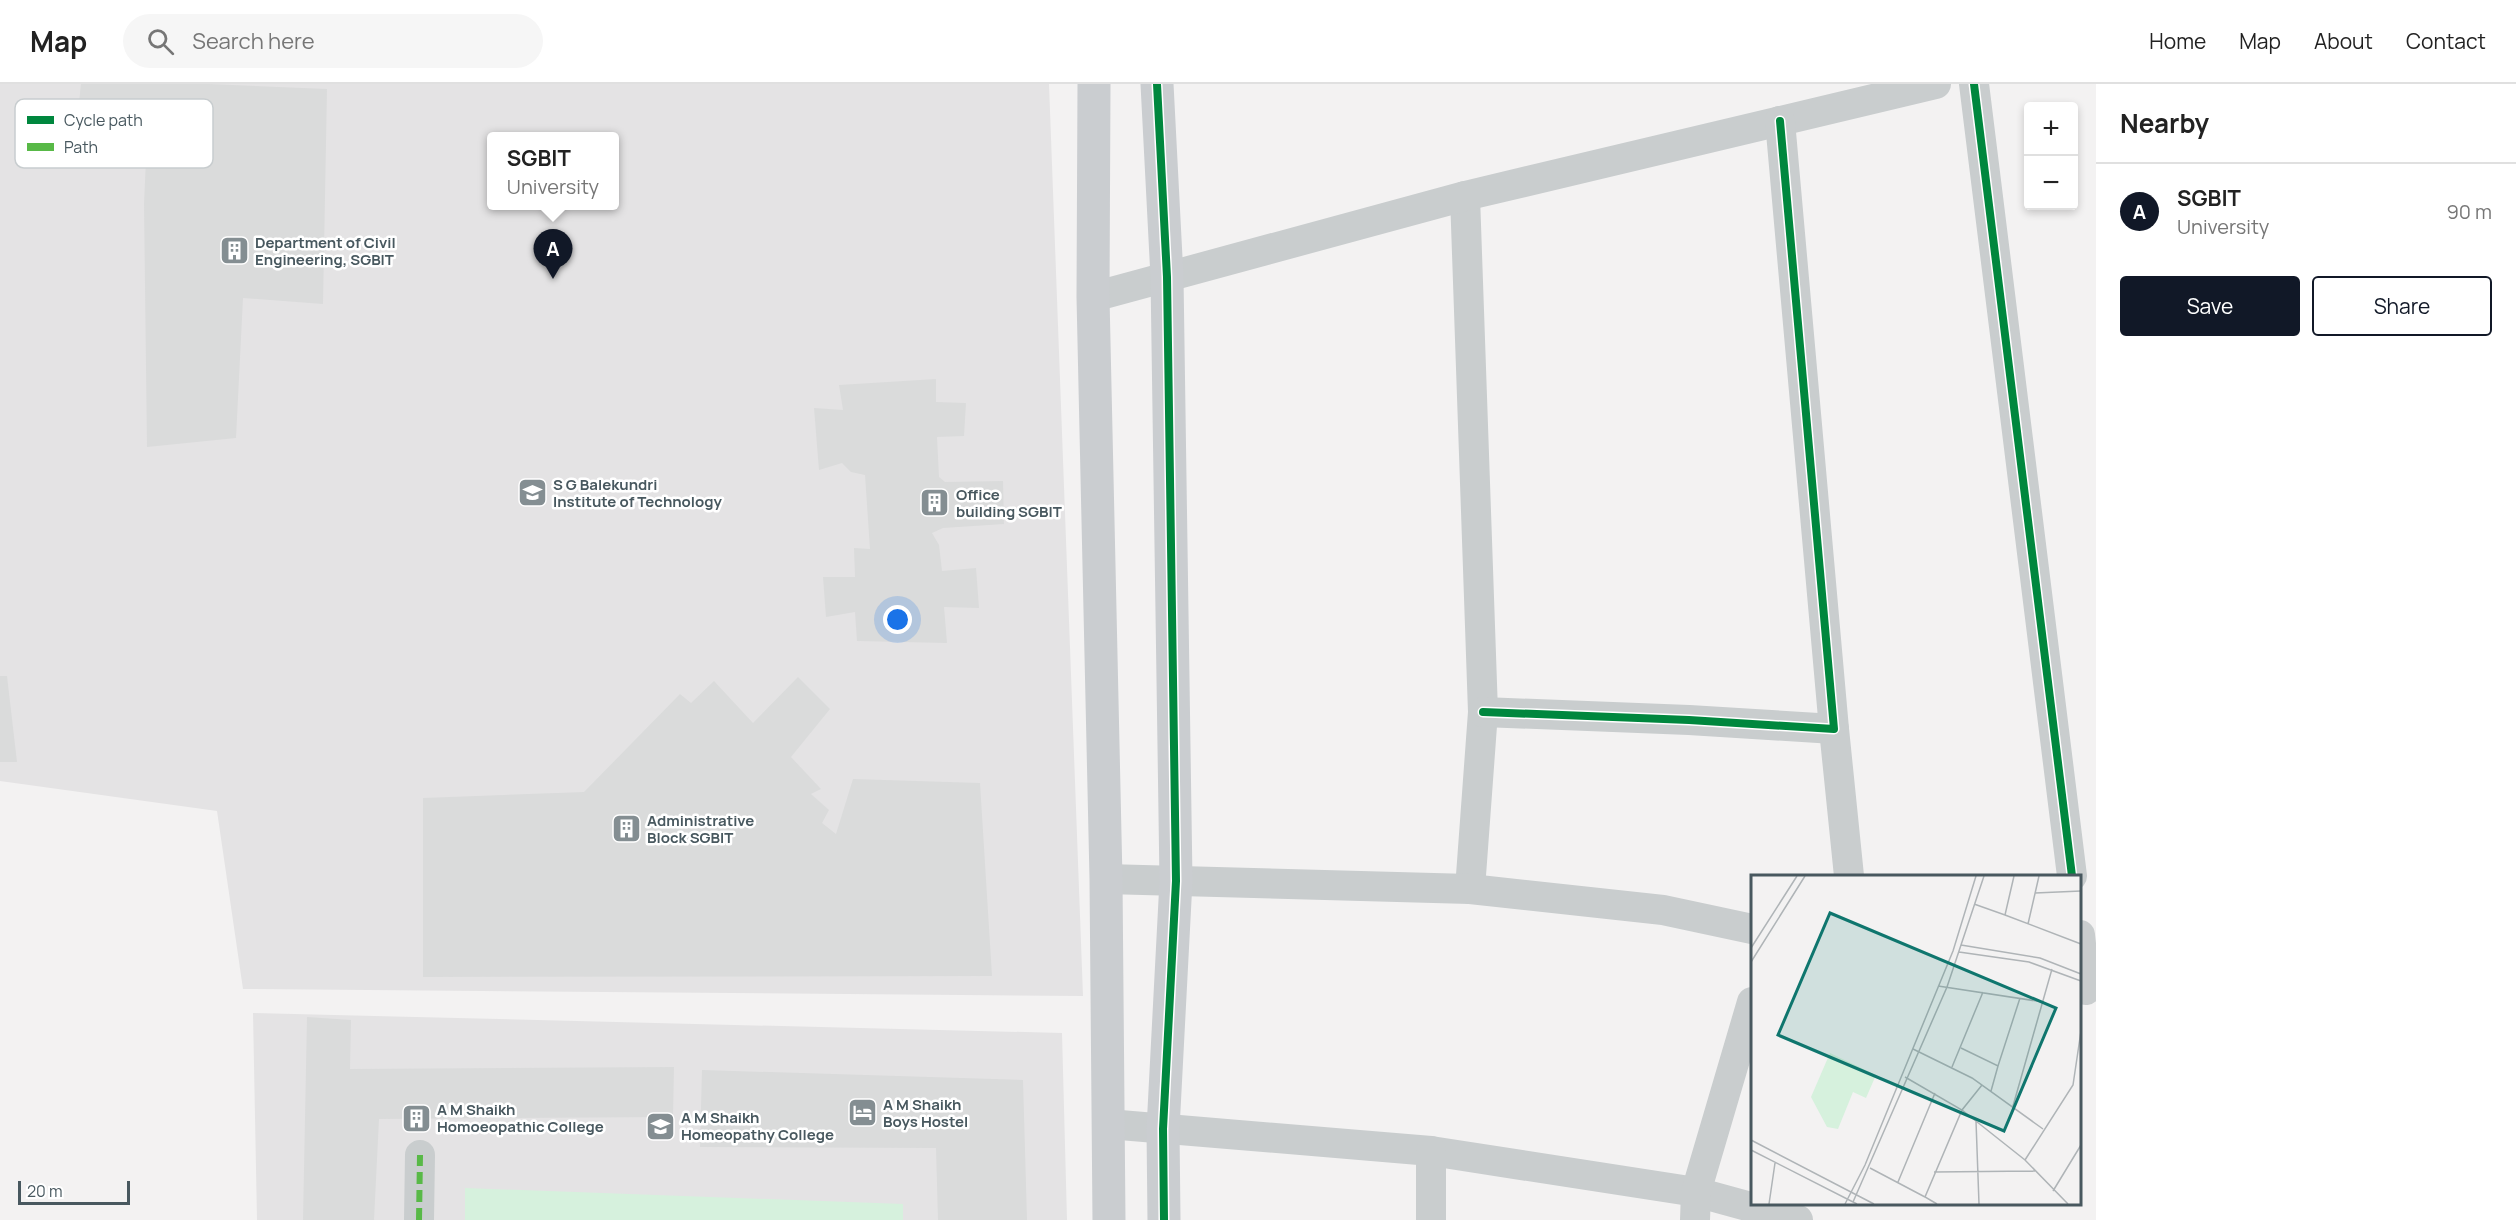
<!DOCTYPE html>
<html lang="en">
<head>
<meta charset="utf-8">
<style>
  body { margin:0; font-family:Manrope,sans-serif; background:#f6f6f6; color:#222 }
  .controls { position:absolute; right:18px; top:18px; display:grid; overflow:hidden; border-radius:6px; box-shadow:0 3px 9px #0003 }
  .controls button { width:54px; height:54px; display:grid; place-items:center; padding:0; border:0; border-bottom:2px solid #e0e0e0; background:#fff; color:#222; font:30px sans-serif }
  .scale { position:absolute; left:18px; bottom:15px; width:112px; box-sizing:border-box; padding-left:6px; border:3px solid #48585f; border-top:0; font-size:16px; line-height:21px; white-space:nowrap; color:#48585f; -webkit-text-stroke:4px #fff; paint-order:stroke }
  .you { position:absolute; left:898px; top:536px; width:21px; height:21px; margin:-15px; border:4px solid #fff; border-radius:50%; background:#1a73e8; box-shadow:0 0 0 9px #1a73e833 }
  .badge { display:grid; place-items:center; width:39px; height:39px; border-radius:50%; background:#111827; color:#fff; font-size:20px; font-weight:700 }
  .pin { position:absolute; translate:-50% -50px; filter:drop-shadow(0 2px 3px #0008) }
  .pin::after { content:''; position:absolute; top:32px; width:21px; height:18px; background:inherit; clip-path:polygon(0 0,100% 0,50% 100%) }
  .popup { position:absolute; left:487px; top:48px; width:132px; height:78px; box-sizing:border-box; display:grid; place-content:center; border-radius:6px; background:#fff; filter:drop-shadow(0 2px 4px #0005); font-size:20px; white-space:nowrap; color:#767676 }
  .popup b { font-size:22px; color:#222 }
  .popup::after { content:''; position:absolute; left:50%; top:100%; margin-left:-12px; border:12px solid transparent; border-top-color:#fff }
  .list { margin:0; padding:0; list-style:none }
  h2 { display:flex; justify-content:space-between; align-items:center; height:78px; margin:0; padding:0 24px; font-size:26px }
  h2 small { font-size:20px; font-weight:400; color:#767676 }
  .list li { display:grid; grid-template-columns:39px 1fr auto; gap:18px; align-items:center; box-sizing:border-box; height:96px; padding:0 24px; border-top:2px solid #e0e0e0 }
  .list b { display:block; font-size:22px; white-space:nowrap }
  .list p { margin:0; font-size:20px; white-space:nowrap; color:#767676 }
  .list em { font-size:20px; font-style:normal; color:#767676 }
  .actions { display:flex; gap:12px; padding:18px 24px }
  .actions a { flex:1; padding:14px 0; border:2px solid #111827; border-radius:6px; text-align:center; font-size:21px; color:#111827 }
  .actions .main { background:#111827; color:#fff }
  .icon { flex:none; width:33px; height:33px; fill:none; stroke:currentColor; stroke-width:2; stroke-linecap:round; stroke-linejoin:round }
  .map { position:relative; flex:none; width:2096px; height:1136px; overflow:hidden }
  header { display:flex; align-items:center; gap:36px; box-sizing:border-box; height:84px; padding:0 30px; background:#fff; border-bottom:2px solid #e0e0e0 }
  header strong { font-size:28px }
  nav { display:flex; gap:33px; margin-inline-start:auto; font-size:21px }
  .search { width:420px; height:54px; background:#f6f6f6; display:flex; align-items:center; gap:15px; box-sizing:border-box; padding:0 21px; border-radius:33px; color:#767676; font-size:22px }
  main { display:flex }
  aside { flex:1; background:#fff }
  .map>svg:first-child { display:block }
</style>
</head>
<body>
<header>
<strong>Map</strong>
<div class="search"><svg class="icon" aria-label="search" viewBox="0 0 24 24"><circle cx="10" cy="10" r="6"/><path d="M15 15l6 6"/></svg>Search here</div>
<nav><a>Home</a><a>Map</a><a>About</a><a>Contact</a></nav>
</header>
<main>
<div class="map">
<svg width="2096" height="1136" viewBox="0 0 2096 1136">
  <rect width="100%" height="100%" fill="#f3f2f2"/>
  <g fill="#e4e3e4" fill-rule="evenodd">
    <path d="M 0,0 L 1049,0 L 1083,912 L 243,905 L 217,727 L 0,697 ZM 492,52 L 614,52 L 614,122 L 492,122 Z"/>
    <path d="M 253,929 L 1062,949 L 1067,1136 L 257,1136 Z"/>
  </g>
  <path fill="#d6f1dd" d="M 465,1104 L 903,1120 L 903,1136 L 465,1136 Z"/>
  <g fill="#dadbdb">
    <path d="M 81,0 L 209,0 L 327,5 L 323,220 L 243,214 L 236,354 L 147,363 L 144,120 L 146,75 L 73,73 Z"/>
    <path d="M 936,295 L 936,318 L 966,319 L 964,352 L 937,353 L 939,393 L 945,398 L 1003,397 L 1004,440 L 943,444 L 932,449 L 939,461 L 942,487 L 976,484 L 979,524 L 944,523 L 947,559 L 857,557 L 855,528 L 826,533 L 823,493 L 855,493 L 854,464 L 870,465 L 865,391 L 851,388 L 842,379 L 819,386 L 814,324 L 843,326 L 839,301 Z"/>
    <path d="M 0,592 L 7,592 L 17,678 L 0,678 Z"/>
    <path d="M 798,593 L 830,625 L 791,673 L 821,705 L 811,710 L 829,726 L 822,739 L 836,750 L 853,695 L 980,699 L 992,892 L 423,893 L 423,714 L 584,708 L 680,610 L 691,619 L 714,597 L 753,639 Z"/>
    <path d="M 307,933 L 351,936 L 350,985 L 674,983 L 673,1033 L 379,1035 L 374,1136 L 303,1136 Z"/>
    <path d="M 702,986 L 1023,996 L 1027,1136 L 938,1136 L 936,1064 L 700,1063 Z"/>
  </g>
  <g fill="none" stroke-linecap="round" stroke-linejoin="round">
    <g stroke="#c9cdce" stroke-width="30">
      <path d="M 1974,0 L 2072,792"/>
      <path d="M 1465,112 L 1483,628 L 1470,805"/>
      <path d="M 1093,213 L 1465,112 L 1936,0"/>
      <path d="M 1483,628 L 1689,636 L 1834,645 L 1780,37"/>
      <path d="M 1834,645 L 1849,792"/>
      <path d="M 1106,795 L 1470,805 L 1663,826 L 1752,845"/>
      <path d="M 2080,851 L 2086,906"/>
      <path d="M 1108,1040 L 1431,1067 L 1696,1108 L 1798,1136"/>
      <path d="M 1431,1067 L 1431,1136"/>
      <path d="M 419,1136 L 420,1071"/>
      <path d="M 1695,1136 L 1696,1108 L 1752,918"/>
    </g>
    <g stroke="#cacdd0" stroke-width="33">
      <path d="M 1094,0 L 1093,213 L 1106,795 L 1109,1136"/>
      <path d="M 1157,0 L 1167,193 L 1176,797 L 1163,1045 L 1164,1136"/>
    </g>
    <path stroke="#58b947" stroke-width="6" stroke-dasharray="12 6" stroke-linecap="butt" d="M 419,1136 L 420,1071"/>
    <defs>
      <g id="cycleway">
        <path d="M 1157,0 L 1167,193 L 1176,797 L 1163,1045 L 1164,1136"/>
        <path d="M 1974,0 L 2072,792"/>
        <path d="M 1483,628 L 1689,636 L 1834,645 L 1780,37"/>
      </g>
    </defs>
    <use href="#cycleway" stroke="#fff" stroke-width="11"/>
    <use href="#cycleway" stroke="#00873e" stroke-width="8"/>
  </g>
  <defs>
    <symbol id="building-square" viewBox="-11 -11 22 22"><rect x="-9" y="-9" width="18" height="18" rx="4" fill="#848e92" stroke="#fff"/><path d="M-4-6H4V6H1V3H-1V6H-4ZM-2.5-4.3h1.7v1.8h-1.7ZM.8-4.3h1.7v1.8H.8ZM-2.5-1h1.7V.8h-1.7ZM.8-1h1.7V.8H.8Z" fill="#fff"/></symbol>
    <symbol id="university-square" viewBox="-11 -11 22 22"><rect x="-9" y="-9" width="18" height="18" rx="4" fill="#848e92" stroke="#fff"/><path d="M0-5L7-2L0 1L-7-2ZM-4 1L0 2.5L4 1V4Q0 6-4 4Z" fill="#fff"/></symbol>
    <symbol id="hotel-square" viewBox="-11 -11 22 22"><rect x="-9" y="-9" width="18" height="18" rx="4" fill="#848e92" stroke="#fff"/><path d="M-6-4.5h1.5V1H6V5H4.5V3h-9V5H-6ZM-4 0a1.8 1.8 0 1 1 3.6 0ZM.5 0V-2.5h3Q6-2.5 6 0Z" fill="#fff"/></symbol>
  </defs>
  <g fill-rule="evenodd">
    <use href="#building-square" x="218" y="150" width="33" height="33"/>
    <use href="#university-square" x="516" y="392" width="33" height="33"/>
    <use href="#building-square" x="918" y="402" width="33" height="33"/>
    <use href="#building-square" x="610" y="728" width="33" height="33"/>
    <use href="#hotel-square" x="846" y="1012" width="33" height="33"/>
    <use href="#building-square" x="400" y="1018" width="33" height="33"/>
    <use href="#university-square" x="644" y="1026" width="33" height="33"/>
  </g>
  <g text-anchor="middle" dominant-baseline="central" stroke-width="5" stroke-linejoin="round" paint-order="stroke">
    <g font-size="15" font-weight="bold" fill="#48585f" stroke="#fff" text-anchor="start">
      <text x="255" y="158">Department of Civil<tspan x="255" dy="17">Engineering, SGBIT</tspan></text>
      <text x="553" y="400">S G Balekundri<tspan x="553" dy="17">Institute of Technology</tspan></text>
      <text x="956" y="410">Office<tspan x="956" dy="17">building SGBIT</tspan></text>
      <text x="647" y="736">Administrative<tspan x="647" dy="17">Block SGBIT</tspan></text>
      <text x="883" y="1020">A M Shaikh<tspan x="883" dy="17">Boys Hostel</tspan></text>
      <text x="437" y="1025">A M Shaikh<tspan x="437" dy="17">Homoeopathic College</tspan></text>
      <text x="681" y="1033">A M Shaikh<tspan x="681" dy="17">Homeopathy College</tspan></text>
    </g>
  </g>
  <g transform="translate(1751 791)">
    <rect width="330" height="330" fill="#f3f2f2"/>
    <path d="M 79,178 L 125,200 L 115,223 L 102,217 L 87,254 L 76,252 L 60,222 Z" fill="#d6f1dd"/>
    <path fill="none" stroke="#afb4b7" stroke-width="1.5" d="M 284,18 L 330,16M 223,29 L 254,40 L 263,1M 254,40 L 330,69M 277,49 L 288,1M 210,70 L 289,83 L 330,99M 0,73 L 46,1M 208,77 L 278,87 L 330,106M 0,87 L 54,1M 187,111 L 292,127M 210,173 L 247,191 L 269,123M 162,174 L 221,203 L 292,254M 201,192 L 232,117M 154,202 L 211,235 L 274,285 L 317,329M 240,216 L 247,191M 262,231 L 301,94M 225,246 L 228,329M 0,265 L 123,329M 0,275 L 106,329M 274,285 L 322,210 L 330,156M 119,293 L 174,322M 183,297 L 284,296M 147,307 L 184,218M 302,316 L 330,270M 102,327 L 196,112 L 233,1M 18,329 L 24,288M 94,329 L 114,290 L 202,76 L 225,1M 186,329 L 174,322 L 211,235 L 231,210"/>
    <path fill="#0f766e" fill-opacity="0.15" stroke="#0f766e" stroke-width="3" d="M 79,38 L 305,133 L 253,256 L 27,160 Z"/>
    <rect width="330" height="330" fill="none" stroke="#48585f" stroke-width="3"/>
  </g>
  <rect x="15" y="15" width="198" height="69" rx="9" fill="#fff" stroke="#c8cdcf" stroke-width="1.5"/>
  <rect x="27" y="32" width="27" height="8" fill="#00873e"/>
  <rect x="27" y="59" width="27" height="8" fill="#58b947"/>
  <g font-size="16" fill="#48585f">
    <text x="64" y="42">Cycle path</text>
    <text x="64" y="69">Path</text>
  </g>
</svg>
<div class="controls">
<button>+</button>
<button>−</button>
</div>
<div class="scale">20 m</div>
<div class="you"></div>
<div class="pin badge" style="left:553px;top:195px">A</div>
<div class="popup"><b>SGBIT</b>University</div>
</div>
<aside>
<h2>Nearby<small></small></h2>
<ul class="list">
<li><span class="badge">A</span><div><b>SGBIT</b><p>University</p></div><em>90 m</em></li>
</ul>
<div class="actions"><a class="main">Save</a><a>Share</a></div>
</aside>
</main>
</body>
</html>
